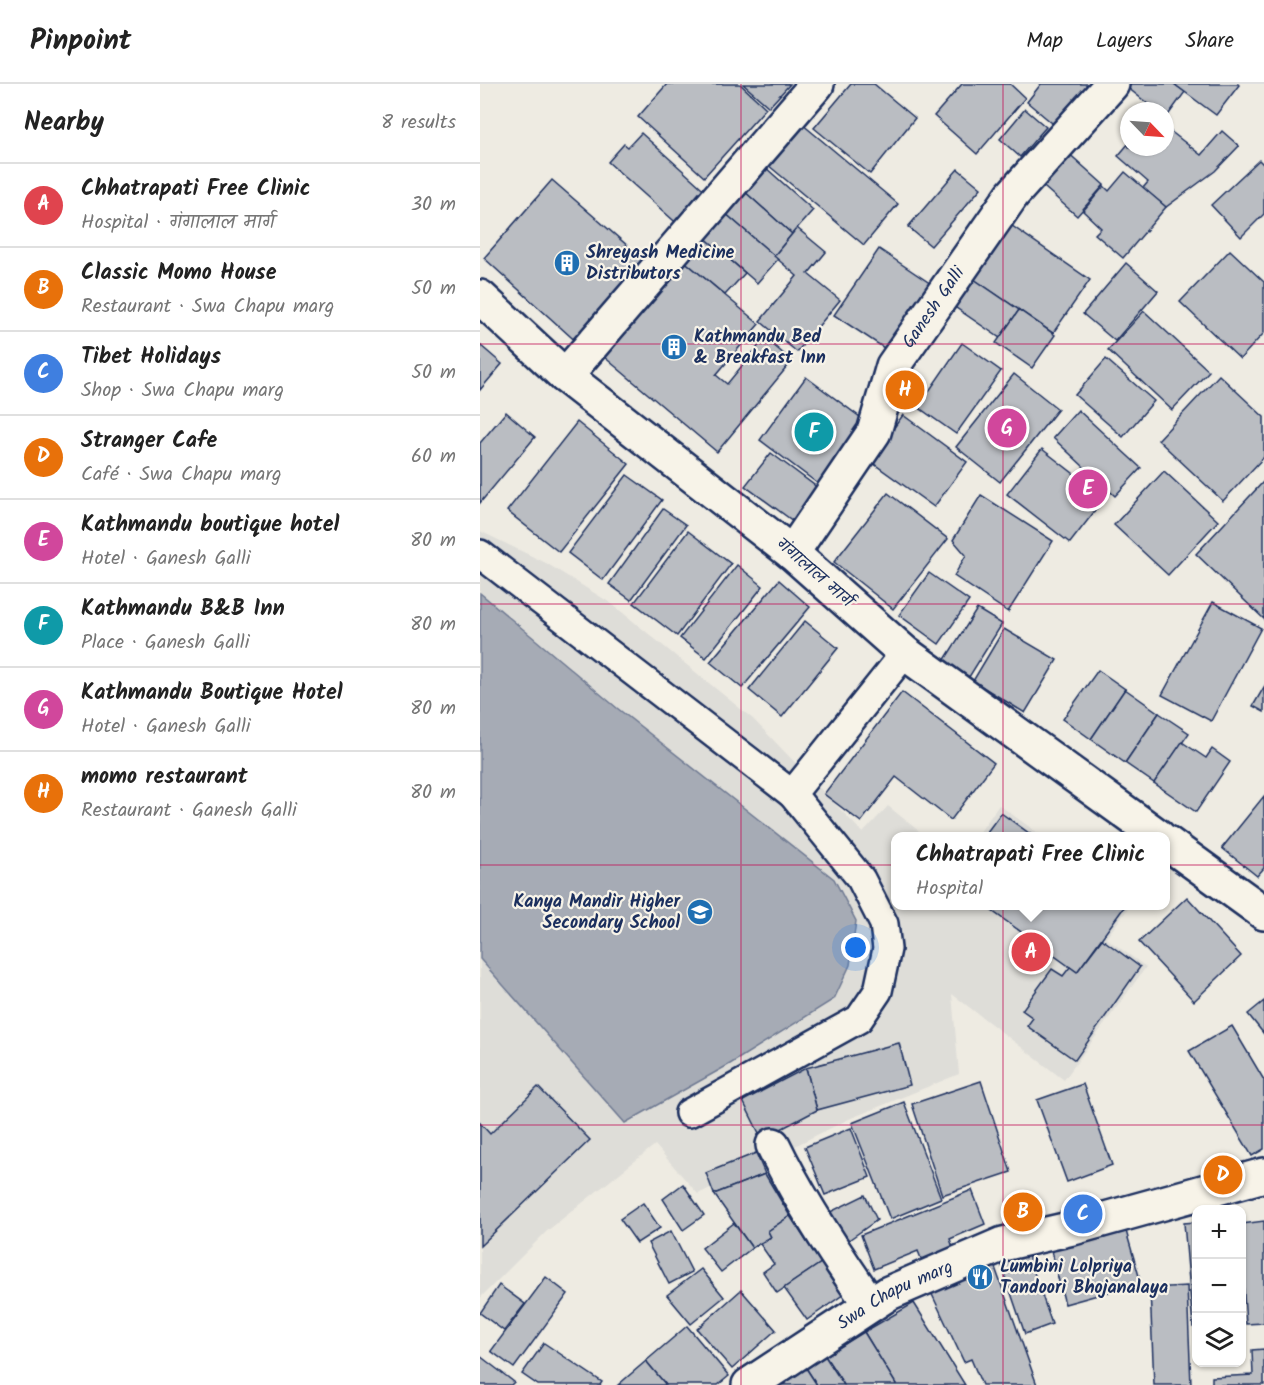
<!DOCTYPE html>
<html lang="en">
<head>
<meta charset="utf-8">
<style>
  body { margin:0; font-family:Kalam,"Playpen Sans Deva",sans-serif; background:#f2f2f2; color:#222 }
  .controls { position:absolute; right:18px; bottom:18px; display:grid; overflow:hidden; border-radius:12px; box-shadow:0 2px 4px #0004 }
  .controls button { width:54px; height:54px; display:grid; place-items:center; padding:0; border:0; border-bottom:2px solid #e0e0e0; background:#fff; color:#222; font:30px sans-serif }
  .compass { position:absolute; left:640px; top:18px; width:54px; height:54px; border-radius:50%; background:#fff; box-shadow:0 2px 4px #0004; rotate:115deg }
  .you { position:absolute; left:376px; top:864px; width:21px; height:21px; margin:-15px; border:4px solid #fff; border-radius:50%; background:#1a73e8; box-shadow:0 0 0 9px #1a73e833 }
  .badge { display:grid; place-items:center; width:39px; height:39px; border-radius:50%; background:#0f766e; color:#fff; font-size:20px; font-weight:700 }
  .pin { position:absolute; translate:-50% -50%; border:3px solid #fff; box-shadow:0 2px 6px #0006 }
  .popup { position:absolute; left:411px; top:748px; width:279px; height:78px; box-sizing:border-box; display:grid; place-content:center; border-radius:12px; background:#fff; filter:drop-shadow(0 2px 4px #0005); font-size:20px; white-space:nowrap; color:#767676 }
  .popup b { font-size:22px; color:#222 }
  .popup::after { content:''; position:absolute; left:50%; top:100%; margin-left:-12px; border:12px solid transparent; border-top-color:#fff }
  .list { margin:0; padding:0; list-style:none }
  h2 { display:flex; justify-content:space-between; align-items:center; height:78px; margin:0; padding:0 24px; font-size:26px }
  h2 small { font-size:20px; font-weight:400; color:#767676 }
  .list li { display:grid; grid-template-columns:39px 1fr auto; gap:18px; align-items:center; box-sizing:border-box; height:84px; padding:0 24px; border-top:2px solid #e0e0e0 }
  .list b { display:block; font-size:22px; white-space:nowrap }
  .list p { margin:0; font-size:20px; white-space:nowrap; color:#767676 }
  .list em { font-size:20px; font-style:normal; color:#767676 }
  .icon { flex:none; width:33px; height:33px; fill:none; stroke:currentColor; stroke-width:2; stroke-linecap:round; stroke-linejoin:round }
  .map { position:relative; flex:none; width:784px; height:1301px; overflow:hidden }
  header { display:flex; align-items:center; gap:36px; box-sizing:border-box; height:84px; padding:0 30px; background:#fff; border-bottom:2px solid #e0e0e0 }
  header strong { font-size:28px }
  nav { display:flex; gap:33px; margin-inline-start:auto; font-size:21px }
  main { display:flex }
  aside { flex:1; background:#fff }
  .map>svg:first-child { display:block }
</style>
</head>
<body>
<header>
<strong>Pinpoint</strong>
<nav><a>Map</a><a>Layers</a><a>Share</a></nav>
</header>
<main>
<aside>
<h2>Nearby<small>8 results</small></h2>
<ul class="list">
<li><span class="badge" style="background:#e0444e">A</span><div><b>Chhatrapati Free Clinic</b><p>Hospital · गंगालाल मार्ग</p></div><em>30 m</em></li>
<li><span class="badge" style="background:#e8710a">B</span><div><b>Classic Momo House</b><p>Restaurant · Swa Chapu marg</p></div><em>50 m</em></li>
<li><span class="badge" style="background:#3f7fe0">C</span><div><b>Tibet Holidays</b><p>Shop · Swa Chapu marg</p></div><em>50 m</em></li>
<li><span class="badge" style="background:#e8710a">D</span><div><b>Stranger Cafe</b><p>Café · Swa Chapu marg</p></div><em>60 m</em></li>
<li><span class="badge" style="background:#d1479c">E</span><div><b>Kathmandu boutique hotel</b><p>Hotel · Ganesh Galli</p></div><em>80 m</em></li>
<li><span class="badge" style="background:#0f9aa8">F</span><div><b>Kathmandu B&amp;B Inn</b><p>Place · Ganesh Galli</p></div><em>80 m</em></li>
<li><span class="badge" style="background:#d1479c">G</span><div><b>Kathmandu Boutique Hotel</b><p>Hotel · Ganesh Galli</p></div><em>80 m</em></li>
<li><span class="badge" style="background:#e8710a">H</span><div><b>momo restaurant</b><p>Restaurant · Ganesh Galli</p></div><em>80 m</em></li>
</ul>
</aside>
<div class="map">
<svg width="784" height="1301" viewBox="0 0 784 1301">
  <rect width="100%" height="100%" fill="#eeebe2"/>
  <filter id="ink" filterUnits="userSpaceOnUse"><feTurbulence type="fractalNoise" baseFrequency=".0167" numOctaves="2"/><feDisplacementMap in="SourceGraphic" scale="12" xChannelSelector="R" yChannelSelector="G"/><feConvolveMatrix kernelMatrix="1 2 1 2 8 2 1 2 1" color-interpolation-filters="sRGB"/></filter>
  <g filter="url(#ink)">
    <g fill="#deddd8">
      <path d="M 0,447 L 66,479 L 132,520 L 273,635 L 383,749 L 408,722 L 445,752 L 416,752 L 416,822 L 650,822 L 626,854 L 666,883 L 584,996 L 472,910 L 479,990 L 369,1035 L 218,1110 L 175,1061 L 67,1147 L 0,1214 Z"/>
      <path d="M 519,721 L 562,752 L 497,752 Z"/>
    </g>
    <path fill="#a6abb5" stroke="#6e7992" stroke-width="1.5" d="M 0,509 L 137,624 L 354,795 L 376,837 L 370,881 L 354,915 L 250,980 L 145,1039 L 0,875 Z"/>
    <g fill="#babdc2" stroke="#1b2f5e" stroke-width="1.5">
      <path d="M 187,0 L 260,0 L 286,24 L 224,93 L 158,33 Z"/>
      <path d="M 263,0 L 310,0 L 289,23 Z"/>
      <path d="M 371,0 L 394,0 L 435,34 L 390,90 L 334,44 Z"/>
      <path d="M 482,0 L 530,0 L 545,14 L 497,70 L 454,32 Z"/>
      <path d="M 561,0 L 623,0 L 584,49 L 547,18 Z"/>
      <path d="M 643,0 L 694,0 L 705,8 L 686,34 L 685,27 L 677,27 Z"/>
      <path d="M 694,0 L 758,0 L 759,1 L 736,31 Z"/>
      <path d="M 545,25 L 566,43 L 540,73 L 520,55 Z"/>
      <path d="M 322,40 L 418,120 L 384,161 L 288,81 Z"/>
      <path d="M 685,43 L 721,71 L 742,47 L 759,62 L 735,87 L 686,123 L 663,104 L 668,98 L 638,72 L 649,59 L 649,63 L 685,63 Z"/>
      <path d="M 161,49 L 231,112 L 202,144 L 128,78 L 144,60 L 148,63 Z"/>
      <path d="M 585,66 L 624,101 L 597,132 L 557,97 Z"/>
      <path d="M 779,76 L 784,81 L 784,130 L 761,153 L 731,121 Z"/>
      <path d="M 285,83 L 333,126 L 312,150 L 264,107 Z"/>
      <path d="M 478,85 L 501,104 L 451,162 L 428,143 Z"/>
      <path d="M 645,88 L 686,123 L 643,174 L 615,150 L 621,144 L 603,127 L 624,102 L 629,107 Z"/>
      <path d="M 72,96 L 172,183 L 101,262 L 4,174 Z"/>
      <path d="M 264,107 L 312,150 L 294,172 L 245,129 Z"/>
      <path d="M 245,129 L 298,175 L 277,199 L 224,153 Z"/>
      <path d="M 522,135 L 610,196 L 573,249 L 485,189 Z"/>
      <path d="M 317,144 L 346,168 L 328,190 L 360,216 L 317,268 L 280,237 L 317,192 L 294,172 Z"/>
      <path d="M 224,153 L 265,189 L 245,211 L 203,176 Z"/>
      <path d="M 399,165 L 451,200 L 407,266 L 354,231 Z"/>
      <path d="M 750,166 L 784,198 L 784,249 L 760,275 L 700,218 Z"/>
      <path d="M 203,176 L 279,240 L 236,291 L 247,300 L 285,254 L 312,277 L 237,368 L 123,272 Z"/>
      <path d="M 646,179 L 678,207 L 635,257 L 603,230 Z"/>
      <path d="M 485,189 L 539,226 L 520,254 L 466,217 Z"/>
      <path d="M 539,226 L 575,251 L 552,284 L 516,259 Z"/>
      <path d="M 664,227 L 729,287 L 692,326 L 628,266 Z"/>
      <path d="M 482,259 L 521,287 L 476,350 L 438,323 Z"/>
      <path d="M 0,261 L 22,280 L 0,306 Z"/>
      <path d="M 626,275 L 674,317 L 643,353 L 595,311 Z"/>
      <path d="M 534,290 L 578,325 L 520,398 L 476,363 Z"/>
      <path d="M 739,291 L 784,333 L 784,373 L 743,417 L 678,356 Z"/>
      <path d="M 326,293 L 388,339 L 341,402 L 280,356 Z"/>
      <path d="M 598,326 L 661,384 L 635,412 L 573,354 Z"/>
      <path d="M 26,328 L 55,353 L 0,419 L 0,359 Z"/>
      <path d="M 423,331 L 487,378 L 454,423 L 390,377 Z"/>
      <path d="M 97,338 L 149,380 L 79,468 L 27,427 Z"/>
      <path d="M 562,365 L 625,414 L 590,459 L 527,410 Z"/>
      <path d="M 291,369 L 338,404 L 313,437 L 265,402 Z"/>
      <path d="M 684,387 L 738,437 L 688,491 L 634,441 Z"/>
      <path d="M 147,391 L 182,416 L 123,496 L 88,469 Z"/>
      <path d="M 784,397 L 784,535 L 716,470 Z"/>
      <path d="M 408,409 L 468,455 L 413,525 L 354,478 Z"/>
      <path d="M 501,411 L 573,457 L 528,528 L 474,492 L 486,471 L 473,456 Z"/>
      <path d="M 183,425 L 206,441 L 151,516 L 129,500 Z"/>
      <path d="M 208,447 L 251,480 L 197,552 L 154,519 Z"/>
      <path d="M 257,481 L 283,502 L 226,574 L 200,554 Z"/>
      <path d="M 449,489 L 489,517 L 459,560 L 419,531 Z"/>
      <path d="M 299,496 L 330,523 L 262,604 L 230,578 Z"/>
      <path d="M 733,518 L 781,544 L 731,637 L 682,611 Z"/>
      <path d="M 497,525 L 522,540 L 489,593 L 464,577 Z"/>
      <path d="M 325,537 L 358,564 L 302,633 L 269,606 Z"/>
      <path d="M 524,545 L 577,576 L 545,629 L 493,597 Z"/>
      <path d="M 618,586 L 645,605 L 611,655 L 583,635 Z"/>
      <path d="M 784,603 L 784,628 L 773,622 Z"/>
      <path d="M 645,605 L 679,629 L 645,679 L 611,655 Z"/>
      <path d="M 422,608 L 514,679 L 471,736 L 416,693 L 381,738 L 344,710 Z"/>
      <path d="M 679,629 L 709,649 L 674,699 L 645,679 Z"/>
      <path d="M 702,658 L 726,674 L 732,665 L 750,678 L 716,728 L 674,699 Z"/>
      <path d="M 784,712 L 784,784 L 777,792 L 742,764 Z"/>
      <path d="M 521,729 L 553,752 L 504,752 Z"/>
      <path d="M 707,813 L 761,872 L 714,917 L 659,858 Z"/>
      <path d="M 505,822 L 645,822 L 597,888 Z"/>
      <path d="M 622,855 L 660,883 L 595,976 L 547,942 L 553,934 L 542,926 L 572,885 L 583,892 L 590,883 L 597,888 Z"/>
      <path d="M 784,917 L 784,950 L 768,930 Z"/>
      <path d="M 752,942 L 784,996 L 784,1065 L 772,1072 L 709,967 Z"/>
      <path d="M 419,959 L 430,1001 L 337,1026 L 326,984 Z"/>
      <path d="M 326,984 L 337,1026 L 282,1055 L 263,1017 Z"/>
      <path d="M 501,997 L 531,1088 L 462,1111 L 432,1020 Z"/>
      <path d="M 603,1000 L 632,1081 L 587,1098 L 557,1016 Z"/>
      <path d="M 58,1003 L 110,1056 L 0,1162 L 0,1039 L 10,1050 Z"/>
      <path d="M 424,1018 L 461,1114 L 410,1135 L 372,1039 Z"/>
      <path d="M 371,1044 L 390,1093 L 345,1111 L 325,1063 Z"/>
      <path d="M 276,1069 L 285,1090 L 234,1110 L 226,1089 Z"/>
      <path d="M 285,1090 L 310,1132 L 288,1147 L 291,1153 L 272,1164 L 234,1110 Z"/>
      <path d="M 203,1100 L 224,1131 L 203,1146 L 183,1115 Z"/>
      <path d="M 492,1106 L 505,1140 L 470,1155 L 475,1169 L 444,1182 L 438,1167 L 394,1185 L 381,1151 Z"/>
      <path d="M 385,1111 L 397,1136 L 363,1160 L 348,1129 Z"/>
      <path d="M 163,1119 L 180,1144 L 157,1159 L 140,1135 Z"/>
      <path d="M 310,1132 L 341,1179 L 297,1209 L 283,1188 L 294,1180 L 280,1160 L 291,1153 L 288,1147 Z"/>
      <path d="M 784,1137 L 784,1239 L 766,1240 L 762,1183 L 762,1140 Z"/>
      <path d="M 716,1138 L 716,1242 L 713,1243 L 704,1139 Z"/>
      <path d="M 254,1139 L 272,1164 L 241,1188 L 222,1164 Z"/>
      <path d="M 191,1147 L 212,1188 L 189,1200 L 168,1159 Z"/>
      <path d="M 646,1147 L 661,1199 L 585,1220 L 571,1167 Z"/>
      <path d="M 548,1171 L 572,1240 L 545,1250 L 521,1180 Z"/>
      <path d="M 512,1175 L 557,1301 L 502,1301 L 491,1275 L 484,1278 L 448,1202 Z"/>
      <path d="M 341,1179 L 364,1210 L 327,1236 L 304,1204 Z"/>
      <path d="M 221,1185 L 244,1213 L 211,1240 L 187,1211 Z"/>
      <path d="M 66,1193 L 88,1210 L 34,1284 L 11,1267 Z"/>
      <path d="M 19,1201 L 45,1220 L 24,1247 L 0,1229 Z"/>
      <path d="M 707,1202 L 711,1301 L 674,1301 L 670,1204 Z"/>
      <path d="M 261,1206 L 296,1246 L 252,1285 L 217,1245 Z"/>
      <path d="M 434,1219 L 485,1301 L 416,1301 L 384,1248 Z"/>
      <path d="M 207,1242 L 249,1292 L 238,1301 L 186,1301 L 166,1277 Z"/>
      <path d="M 384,1248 L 416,1300 L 415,1301 L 364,1301 L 345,1272 Z"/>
      <path d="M 64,1259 L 122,1298 L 120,1301 L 58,1301 L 42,1290 Z"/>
      <path d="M 784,1265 L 784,1301 L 732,1301 L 732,1293 L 773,1291 L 772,1266 Z"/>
      <path d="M 0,1272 L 34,1298 L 31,1301 L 0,1301 Z"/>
      <path d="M 345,1272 L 364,1301 L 337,1301 L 326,1284 Z"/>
      <path d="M 166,1277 L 186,1301 L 138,1301 Z"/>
      <path d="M 326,1284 L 337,1301 L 302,1301 Z"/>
    </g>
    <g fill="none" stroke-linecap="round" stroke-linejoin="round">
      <defs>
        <g id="service">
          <path d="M 0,470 L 312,710"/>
          <path d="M 209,1029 L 379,935 L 398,907 L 407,865 L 404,840 L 381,795 L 312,710 L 425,569"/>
        </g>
        <g id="minor">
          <path d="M 85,292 L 337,0"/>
          <path id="s1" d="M 312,469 L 394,348 L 413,282 L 532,111 L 632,0"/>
          <path d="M 293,1061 C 320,1117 355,1170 390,1220"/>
          <path id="s2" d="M 269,1301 L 409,1209 L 523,1160 L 593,1144 L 784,1091"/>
        </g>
        <g id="tertiary">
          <path d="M 0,213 L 85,292 L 312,469 L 425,569 L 678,752"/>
          <path d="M 686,758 L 784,829"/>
        </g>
      </defs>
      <use href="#service" stroke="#1b2f5e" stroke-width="32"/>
      <use href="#minor" stroke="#1b2f5e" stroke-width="38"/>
      <use href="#tertiary" stroke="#1b2f5e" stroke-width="38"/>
      <use href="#service" stroke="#f7f3e8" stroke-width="27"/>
      <use href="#minor" stroke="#f7f3e8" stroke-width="33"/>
      <use href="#tertiary" stroke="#f7f3e8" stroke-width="33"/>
    </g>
  </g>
  <path fill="none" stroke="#c2185b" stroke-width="1.5" stroke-opacity="0.55" d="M 261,0 L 261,1301M 523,0 L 523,1301M 0,260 L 784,260M 0,520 L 784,520M 0,781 L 784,781M 0,1041 L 784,1041"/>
  <defs>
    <symbol id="building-disc" viewBox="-11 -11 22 22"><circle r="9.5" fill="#1f6fb2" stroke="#f7f3e8"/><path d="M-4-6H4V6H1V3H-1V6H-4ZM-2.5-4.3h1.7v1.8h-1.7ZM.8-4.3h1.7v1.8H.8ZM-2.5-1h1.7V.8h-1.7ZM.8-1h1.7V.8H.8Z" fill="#fff"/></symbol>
    <symbol id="school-disc" viewBox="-11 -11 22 22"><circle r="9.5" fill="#1f6fb2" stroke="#f7f3e8"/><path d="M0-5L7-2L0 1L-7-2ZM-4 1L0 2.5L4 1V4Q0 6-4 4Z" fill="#fff"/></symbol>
    <symbol id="restaurant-disc" viewBox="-11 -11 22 22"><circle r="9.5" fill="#1f6fb2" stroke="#f7f3e8"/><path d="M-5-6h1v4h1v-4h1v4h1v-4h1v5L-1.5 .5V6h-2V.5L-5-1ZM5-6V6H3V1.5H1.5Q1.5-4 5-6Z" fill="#fff"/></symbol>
  </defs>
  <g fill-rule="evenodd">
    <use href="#building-disc" x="72" y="164" width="30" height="30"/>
    <use href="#building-disc" x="179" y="248" width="30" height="30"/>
    <use href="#school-disc" x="205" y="813" width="30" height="30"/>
    <use href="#restaurant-disc" x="485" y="1178" width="30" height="30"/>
  </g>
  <g text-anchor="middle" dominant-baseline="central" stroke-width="4.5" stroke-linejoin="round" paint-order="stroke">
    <g font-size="18" font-weight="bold" fill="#1b2f5e" stroke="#f7f3e8" text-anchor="start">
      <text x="106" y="169">Shreyash Medicine<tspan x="106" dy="21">Distributors</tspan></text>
      <text x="214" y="253">Kathmandu Bed<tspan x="214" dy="21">&amp; Breakfast Inn</tspan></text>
      <text x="200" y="818" text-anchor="end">Kanya Mandir Higher<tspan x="200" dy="21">Secondary School</tspan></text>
      <text x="520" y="1183">Lumbini Lolpriya<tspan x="520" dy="21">Tandoori Bhojanalaya</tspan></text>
    </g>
    <g font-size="18" fill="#1b2f5e" stroke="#f7f3e8">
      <text stroke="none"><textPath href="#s1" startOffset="286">Ganesh Galli</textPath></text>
      <text transform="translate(334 489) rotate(41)">गंगालाल मार्ग</text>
      <text stroke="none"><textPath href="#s2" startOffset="172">Swa Chapu marg</textPath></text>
    </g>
  </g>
</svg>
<div class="controls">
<button>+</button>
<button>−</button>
<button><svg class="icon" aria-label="layers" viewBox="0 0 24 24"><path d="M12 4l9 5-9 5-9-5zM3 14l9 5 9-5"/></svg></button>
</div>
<svg class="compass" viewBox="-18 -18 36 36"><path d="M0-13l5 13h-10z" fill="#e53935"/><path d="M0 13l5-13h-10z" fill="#767676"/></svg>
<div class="you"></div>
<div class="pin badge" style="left:551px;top:868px;background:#e0444e">A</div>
<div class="popup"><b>Chhatrapati Free Clinic</b>Hospital</div>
<div class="pin badge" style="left:543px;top:1128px;background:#e8710a">B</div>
<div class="pin badge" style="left:603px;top:1130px;background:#3f7fe0">C</div>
<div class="pin badge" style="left:743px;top:1091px;background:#e8710a">D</div>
<div class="pin badge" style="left:608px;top:405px;background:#d1479c">E</div>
<div class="pin badge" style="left:334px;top:348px;background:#0f9aa8">F</div>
<div class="pin badge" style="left:527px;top:344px;background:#d1479c">G</div>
<div class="pin badge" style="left:425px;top:306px;background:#e8710a">H</div>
</div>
</main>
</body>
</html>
